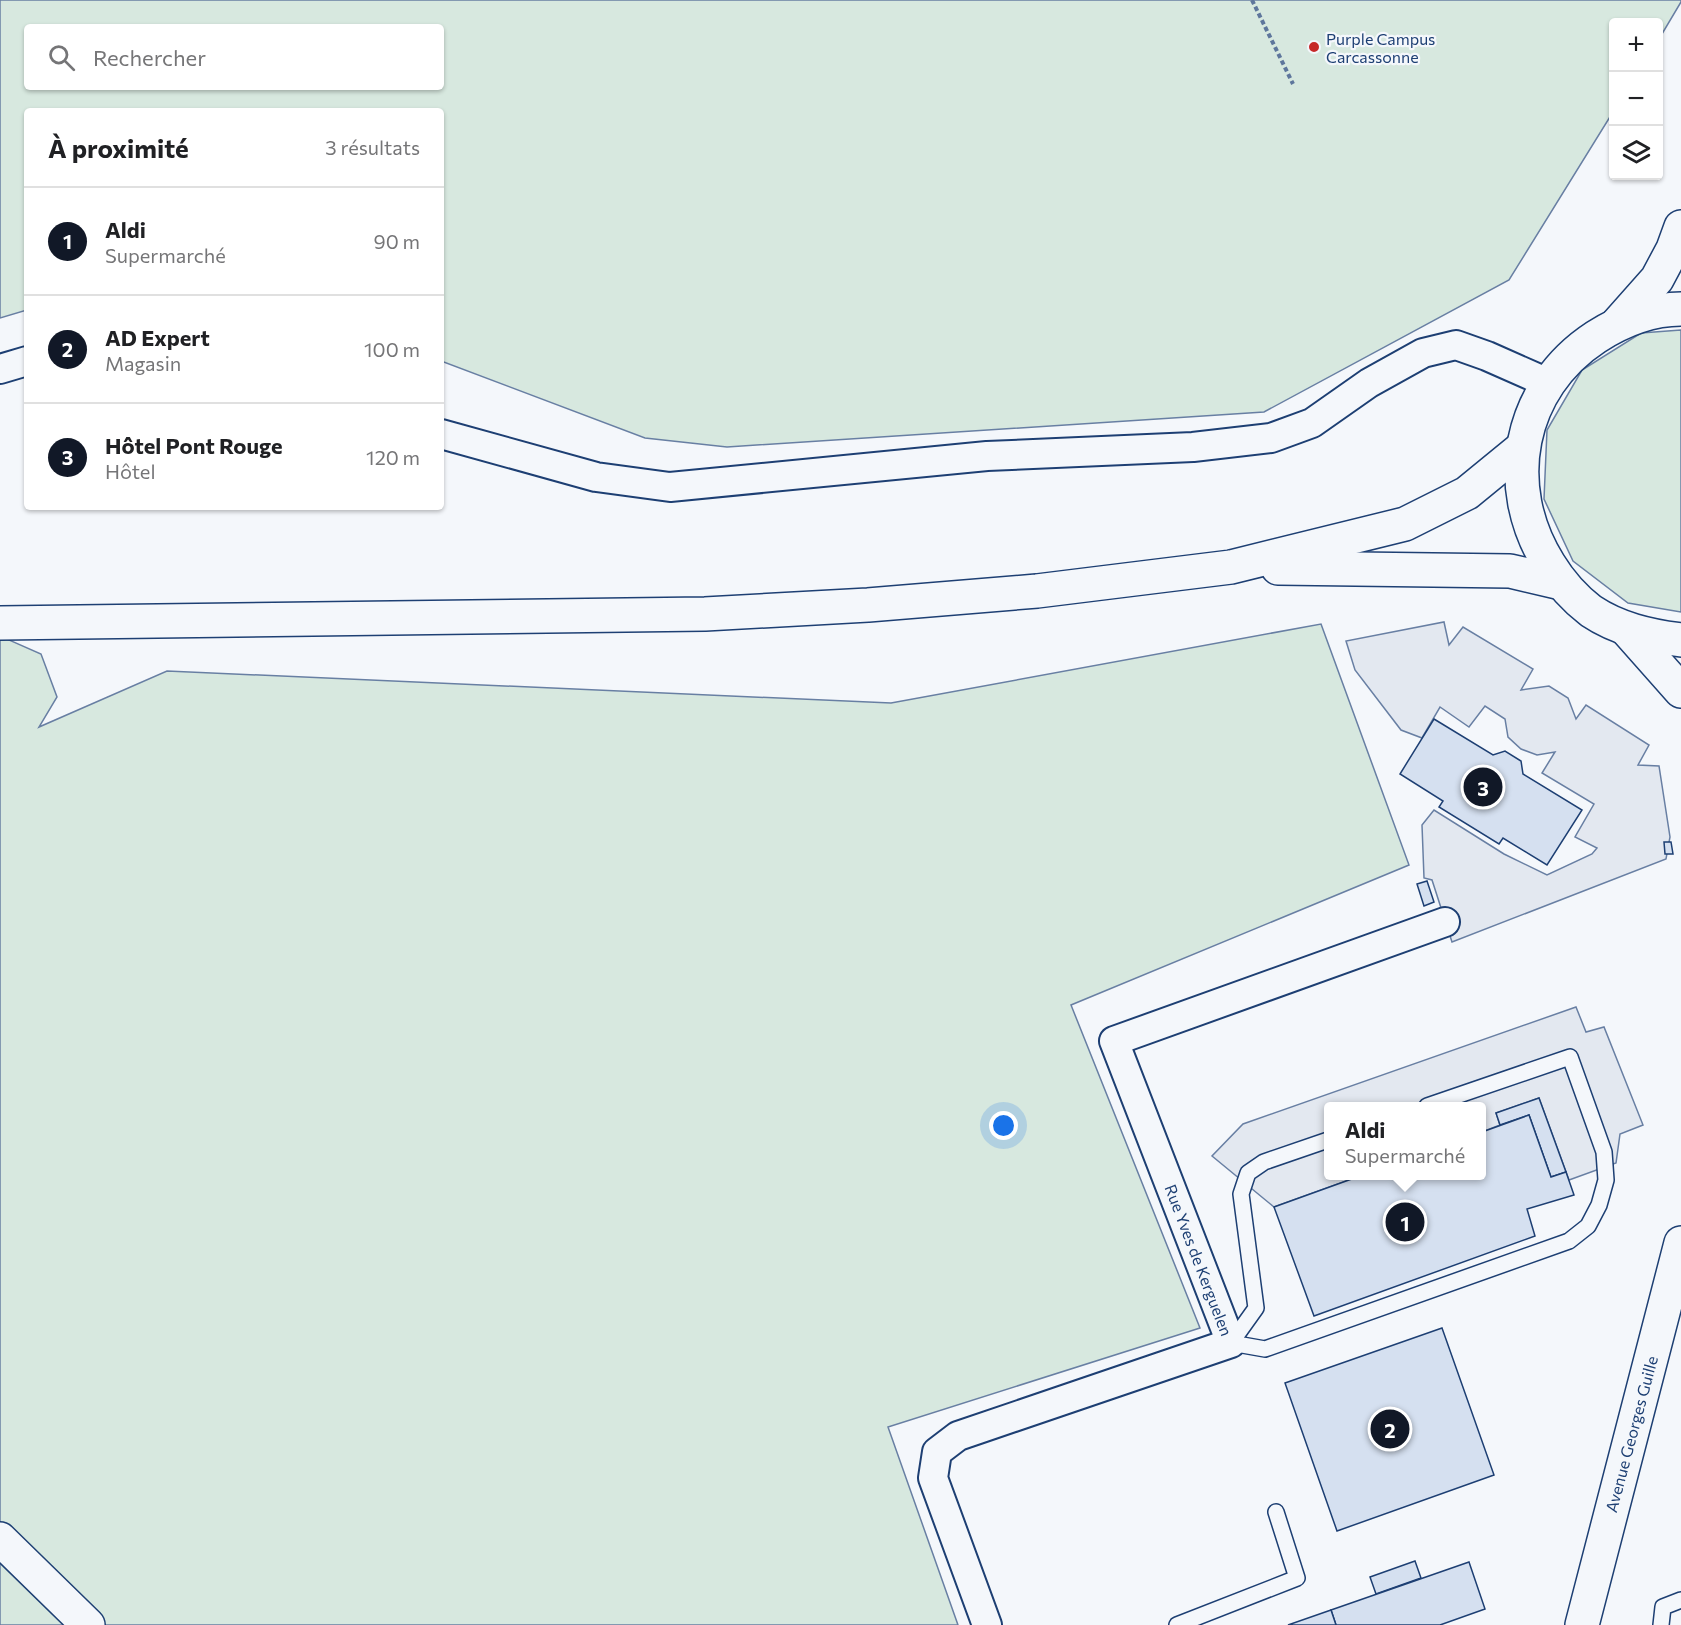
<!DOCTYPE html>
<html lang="fr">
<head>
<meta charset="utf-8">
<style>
  body { margin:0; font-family:Commissioner,sans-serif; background:#f6f6f6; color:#202124 }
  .controls { position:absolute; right:18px; top:18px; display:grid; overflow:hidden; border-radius:6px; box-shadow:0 2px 4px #0004 }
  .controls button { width:54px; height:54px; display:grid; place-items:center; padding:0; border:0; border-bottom:2px solid #e0e0e0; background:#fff; color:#202124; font:30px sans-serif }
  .you { position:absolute; left:1004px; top:1126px; width:21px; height:21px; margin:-15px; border:4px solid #fff; border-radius:50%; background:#1a73e8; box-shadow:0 0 0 9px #1a73e833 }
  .badge { display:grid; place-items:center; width:39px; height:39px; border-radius:50%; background:#111827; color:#fff; font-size:20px; font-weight:700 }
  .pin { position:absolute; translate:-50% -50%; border:3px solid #fff; box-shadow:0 2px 6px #0006 }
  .popup { position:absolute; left:1324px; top:1102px; width:162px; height:78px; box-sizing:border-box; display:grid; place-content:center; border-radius:6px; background:#fff; filter:drop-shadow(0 2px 4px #0005); font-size:20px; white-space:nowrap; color:#757577 }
  .popup b { font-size:22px; color:#202124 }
  .popup::after { content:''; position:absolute; left:50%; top:100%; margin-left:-12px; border:12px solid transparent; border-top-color:#fff }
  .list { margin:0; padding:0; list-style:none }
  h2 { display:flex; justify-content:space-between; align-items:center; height:78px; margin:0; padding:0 24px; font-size:26px }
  h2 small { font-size:20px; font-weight:400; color:#757577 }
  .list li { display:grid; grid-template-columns:39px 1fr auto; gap:18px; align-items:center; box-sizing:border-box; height:108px; padding:0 24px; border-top:2px solid #e0e0e0 }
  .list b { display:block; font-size:22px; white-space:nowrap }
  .list p { margin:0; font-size:20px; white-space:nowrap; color:#757577 }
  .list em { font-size:20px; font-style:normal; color:#757577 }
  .icon { flex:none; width:33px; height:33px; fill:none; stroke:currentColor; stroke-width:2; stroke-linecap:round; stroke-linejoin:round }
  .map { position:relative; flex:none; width:1681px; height:1625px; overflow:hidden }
  .search { position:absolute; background:#fff; box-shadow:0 2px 4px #0004; left:24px; top:24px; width:420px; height:66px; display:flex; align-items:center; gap:15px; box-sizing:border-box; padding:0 21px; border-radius:6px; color:#757577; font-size:22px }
  .panel { position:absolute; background:#fff; box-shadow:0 2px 4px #0004; left:24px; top:108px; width:420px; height:402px; border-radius:6px }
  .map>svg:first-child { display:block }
</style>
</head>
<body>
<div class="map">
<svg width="1681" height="1625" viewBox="0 0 1681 1625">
  <rect width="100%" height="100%" fill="#f4f7fb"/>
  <g fill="#d7e8df" stroke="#687fa3" stroke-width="1.5" fill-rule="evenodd">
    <path d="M 0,0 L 1681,0 L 1681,2 L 1659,39 L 1658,22 L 1614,22 L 1613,112 L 1509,280 L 1264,412 L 727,447 L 645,438 L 441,361 L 441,111 L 27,111 L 27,310 L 0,318 ZM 27,27 L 441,27 L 441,87 L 27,87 Z"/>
    <path d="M 1681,330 L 1681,612 L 1628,603 L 1573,561 L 1544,499 L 1547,430 L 1582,370 L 1641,333 Z"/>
    <path d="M 1321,624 L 1409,865 L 1071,1005 L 1200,1328 L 888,1427 L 958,1625 L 0,1625 L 0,636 L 41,654 L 57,697 L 39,727 L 167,671 L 891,703 Z"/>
  </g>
  <g fill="#e3e8f0" stroke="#687fa3" stroke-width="1.5">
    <path d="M 1444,622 L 1449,645 L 1463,627 L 1533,669 L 1521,690 L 1549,686 L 1568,698 L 1576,719 L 1586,705 L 1649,745 L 1638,765 L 1659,766 L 1670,837 L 1666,859 L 1452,942 L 1432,880 L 1424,878 L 1422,825 L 1434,810 L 1504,854 L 1547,875 L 1592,854 L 1597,848 L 1575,837 L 1594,804 L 1542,773 L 1555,752 L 1537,755 L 1521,749 L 1508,737 L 1505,719 L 1485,706 L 1469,727 L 1440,707 L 1422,738 L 1401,730 L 1355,670 L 1346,641 Z"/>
    <path d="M 1576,1007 L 1586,1032 L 1604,1027 L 1643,1125 L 1620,1134 L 1616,1163 L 1569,1180 L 1539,1098 L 1496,1113 L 1500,1125 L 1482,1132 L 1482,1106 L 1328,1106 L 1328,1176 L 1360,1176 L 1274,1207 L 1212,1156 L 1243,1124 Z"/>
  </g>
  <g fill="#d5e0f0" stroke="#1d3f73" stroke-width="1.5">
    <path d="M 1434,719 L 1493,755 L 1505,751 L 1521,761 L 1523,774 L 1582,810 L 1547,865 L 1503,838 L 1499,844 L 1439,807 L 1443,801 L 1400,774 Z"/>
    <path d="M 1664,842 L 1671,842 L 1673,854 L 1665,854 Z"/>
    <path d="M 1427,881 L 1434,902 L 1424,906 L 1417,884 Z"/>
    <path d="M 1539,1098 L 1566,1172 L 1551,1177 L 1529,1115 L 1500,1125 L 1496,1113 Z"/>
    <path d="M 1529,1115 L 1551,1177 L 1566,1172 L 1574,1195 L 1527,1209 L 1535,1236 L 1314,1316 L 1274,1207 L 1360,1176 L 1482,1176 L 1482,1132 Z"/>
    <path d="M 1442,1328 L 1494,1475 L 1337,1531 L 1285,1383 Z"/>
    <path d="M 1415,1561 L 1421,1578 L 1376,1594 L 1370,1577 Z"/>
    <path d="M 1469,1562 L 1485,1609 L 1440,1625 L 1336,1625 L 1331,1610 Z"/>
    <path d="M 1331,1610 L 1336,1625 L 1288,1625 Z"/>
  </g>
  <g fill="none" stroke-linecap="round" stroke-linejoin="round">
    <defs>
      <g id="lane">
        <path d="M 1328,1140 L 1264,1162 L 1248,1173 L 1241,1194 L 1256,1308 L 1231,1343 L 1265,1349 L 1569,1241 L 1588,1226 L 1599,1205 L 1606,1180 L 1604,1152 L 1570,1057 L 1427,1106"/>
        <path d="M 1177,1625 L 1297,1578 L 1276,1512"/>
        <path d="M 1661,1625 L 1663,1607 L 1681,1600"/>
      </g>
      <g id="street">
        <path d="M 0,369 L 27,361"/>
        <path d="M 441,434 L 596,477 L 670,487 L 987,456 L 1193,447 L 1271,438 L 1312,423 L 1369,383 L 1423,353 L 1456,345 L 1487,356 L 1548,383"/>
        <path d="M 987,1625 L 933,1478 L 937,1452 L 958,1436 L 1231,1343 L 1114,1041 L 1445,922"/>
      </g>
      <g id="secondary">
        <path d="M 1618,323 L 1657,279 L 1673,249 L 1681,227"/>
        <path d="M 0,1539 L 88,1625"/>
      </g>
      <g id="primary">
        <path d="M 1681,309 C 1651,309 1621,321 1596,337 C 1518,388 1500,486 1549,564 C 1560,582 1574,598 1591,611 C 1618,629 1649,636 1681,640"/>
        <path d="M 1278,568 L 1510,571 L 1561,583"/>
        <path d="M 0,623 L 705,614 L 868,605 L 1037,591 L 1231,567 L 1405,524 L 1467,493 L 1522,448"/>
        <path d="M 1627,630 L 1681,691"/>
        <path d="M 1582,1625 L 1681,1243"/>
      </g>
    </defs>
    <use href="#lane" stroke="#1d3f73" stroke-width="18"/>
    <use href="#street" stroke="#1d3f73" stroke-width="32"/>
    <use href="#secondary" stroke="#1d3f73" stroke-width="36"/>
    <use href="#primary" stroke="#1d3f73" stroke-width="36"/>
    <path stroke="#5e769c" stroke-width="4" stroke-dasharray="4.5 3" stroke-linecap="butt" d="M 1252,0 L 1293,84"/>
    <use href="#lane" stroke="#f4f7fb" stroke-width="15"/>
    <use href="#street" stroke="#f4f7fb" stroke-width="28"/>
    <use href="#secondary" stroke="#f4f7fb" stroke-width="33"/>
    <use href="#primary" stroke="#f4f7fb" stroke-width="33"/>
  </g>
  <circle fill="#c62828" stroke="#f4f7fb" stroke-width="2" cx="1314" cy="47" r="6"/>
  <g text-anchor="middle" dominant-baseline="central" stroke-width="4.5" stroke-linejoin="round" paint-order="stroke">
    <g font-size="16" fill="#1d3f73" stroke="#f4f7fb" text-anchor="start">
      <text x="1326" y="38">Purple Campus<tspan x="1326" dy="18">Carcassonne</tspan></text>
    </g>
    <g font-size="16" fill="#1d3f73" stroke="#f4f7fb">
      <text transform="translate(1199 1260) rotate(69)">Rue Yves de Kerguelen</text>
      <text transform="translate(1631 1434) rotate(-75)">Avenue Georges Guille</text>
    </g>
  </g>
</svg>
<div class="controls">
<button>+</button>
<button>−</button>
<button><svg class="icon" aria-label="layers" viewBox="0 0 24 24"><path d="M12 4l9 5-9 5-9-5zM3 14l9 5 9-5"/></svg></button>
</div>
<div class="you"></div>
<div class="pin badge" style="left:1405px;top:1222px">1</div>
<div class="popup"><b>Aldi</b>Supermarché</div>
<div class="pin badge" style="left:1390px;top:1429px">2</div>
<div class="pin badge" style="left:1483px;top:787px">3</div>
<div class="search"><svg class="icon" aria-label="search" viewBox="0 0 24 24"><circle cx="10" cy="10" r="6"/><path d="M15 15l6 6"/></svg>Rechercher</div>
<section class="panel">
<h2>À proximité<small>3 résultats</small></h2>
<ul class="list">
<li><span class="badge">1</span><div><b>Aldi</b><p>Supermarché</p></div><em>90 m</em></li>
<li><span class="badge">2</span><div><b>AD Expert</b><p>Magasin</p></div><em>100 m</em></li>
<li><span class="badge">3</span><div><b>Hôtel Pont Rouge</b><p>Hôtel</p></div><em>120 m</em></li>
</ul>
</section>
</div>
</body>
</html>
